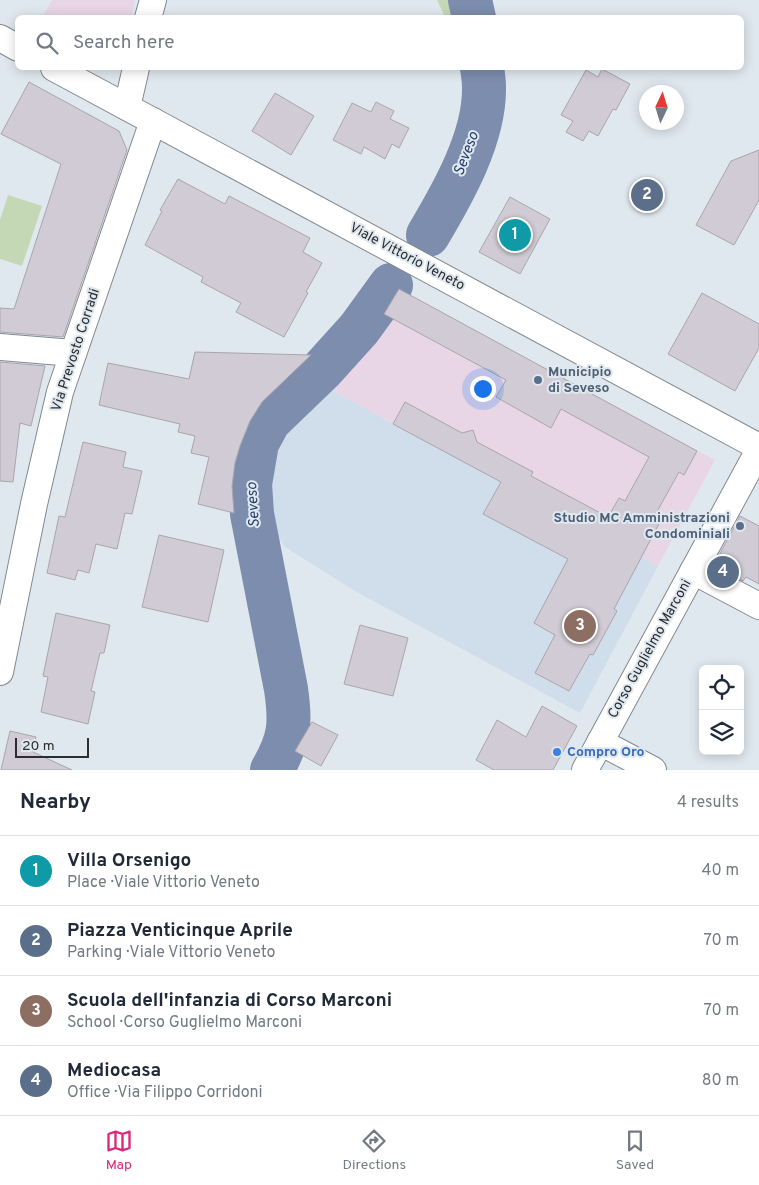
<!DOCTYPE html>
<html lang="en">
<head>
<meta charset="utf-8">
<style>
  body { margin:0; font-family:Overpass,sans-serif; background:#f6f6f7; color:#1f2937 }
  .controls { position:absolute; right:15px; bottom:15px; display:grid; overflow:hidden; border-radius:8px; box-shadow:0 2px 12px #0003 }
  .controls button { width:45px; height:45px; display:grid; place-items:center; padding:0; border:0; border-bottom:1px solid #e0e1e3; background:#fff; color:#1f2937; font:25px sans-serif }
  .compass { position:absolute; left:639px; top:85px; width:45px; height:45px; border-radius:50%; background:#fff; box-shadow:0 2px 12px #0003; rotate:4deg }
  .scale { position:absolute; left:15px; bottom:12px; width:74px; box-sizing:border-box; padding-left:5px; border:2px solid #2b2e31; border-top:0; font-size:14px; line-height:18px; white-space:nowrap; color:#2b2e31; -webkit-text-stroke:4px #e0e8ef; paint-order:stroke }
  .you { position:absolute; left:482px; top:388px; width:18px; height:18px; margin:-12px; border:4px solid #fff; border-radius:50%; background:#1a73e8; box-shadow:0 0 0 8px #1a73e833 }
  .badge { display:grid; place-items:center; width:32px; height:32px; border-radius:50%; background:#db2777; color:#fff; font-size:16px; font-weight:700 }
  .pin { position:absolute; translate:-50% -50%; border:2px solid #fff; box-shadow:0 1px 5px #0006 }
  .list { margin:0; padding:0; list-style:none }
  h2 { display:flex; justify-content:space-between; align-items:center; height:65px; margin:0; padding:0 20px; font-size:21px }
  h2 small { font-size:16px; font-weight:400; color:#747a83 }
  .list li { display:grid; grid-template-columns:32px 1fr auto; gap:15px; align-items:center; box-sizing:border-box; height:70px; padding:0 20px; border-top:1px solid #e0e1e3 }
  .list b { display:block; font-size:19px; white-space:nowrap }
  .list p { margin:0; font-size:16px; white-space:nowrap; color:#747a83 }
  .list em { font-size:16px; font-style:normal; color:#747a83 }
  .icon { flex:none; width:28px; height:28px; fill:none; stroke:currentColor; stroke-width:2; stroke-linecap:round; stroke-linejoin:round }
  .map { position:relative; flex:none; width:759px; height:770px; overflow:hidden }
  .search { position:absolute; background:#fff; box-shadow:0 2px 12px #0003; left:15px; right:15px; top:15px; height:55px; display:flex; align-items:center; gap:12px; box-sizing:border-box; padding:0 18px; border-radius:8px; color:#747a83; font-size:19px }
  .sheet { height:345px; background:#fff }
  nav { display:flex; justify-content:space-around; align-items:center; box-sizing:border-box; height:70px; border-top:1px solid #e0e1e3; background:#fff; font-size:14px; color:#747a83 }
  nav a { display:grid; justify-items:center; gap:2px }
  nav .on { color:#db2777 }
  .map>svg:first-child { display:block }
</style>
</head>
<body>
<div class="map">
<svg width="759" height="770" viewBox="0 0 759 770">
  <rect width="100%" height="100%" fill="#e0e8ef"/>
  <g fill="#e8d6e7">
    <path d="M 52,0 L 135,0 L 132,17 L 42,17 Z"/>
    <path d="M 399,289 L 715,460 L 658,566 L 322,385 L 337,373 L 361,349 L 371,335 Z"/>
  </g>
  <path fill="#d0ddea" d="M 322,385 L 501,482 L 484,514 L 589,570 L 620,545 L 658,566 L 580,713 L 355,591 L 285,547 L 274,531 L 269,496 L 269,472 L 273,455 L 282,434 L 294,414 L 308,398 Z"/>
  <g fill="#c5d8b5">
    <path d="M 437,0 L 451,0 L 454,17 L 445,17 Z"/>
    <path d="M 8,195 L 42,206 L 22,266 L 0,259 L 0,220 Z"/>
  </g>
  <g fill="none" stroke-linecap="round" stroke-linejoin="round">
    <g stroke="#7d8dad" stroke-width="44">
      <path d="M 470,0 L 474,18"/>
      <path d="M 428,235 C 453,193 485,137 484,87 C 484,80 483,74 482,68"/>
      <path d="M 272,770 C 290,739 291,723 286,689 L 252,514 L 250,484 L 257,443 L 269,421 L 322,370 L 359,329 L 391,285"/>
    </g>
  </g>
  <g fill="#d0cbd4" stroke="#a9a5ad">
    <path d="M 602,69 L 630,84 L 616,110 L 613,109 L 598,136 L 589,131 L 583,141 L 566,132 L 573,121 L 561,115 L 586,70 L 598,77 Z"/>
    <path d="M 29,82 L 119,131 L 127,150 L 63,337 L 0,332 L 0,308 L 14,309 L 61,164 L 1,134 Z"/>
    <path d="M 275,93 L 314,116 L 291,155 L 252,131 Z"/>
    <path d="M 376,102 L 394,111 L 390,119 L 409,128 L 399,148 L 392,144 L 385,159 L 364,147 L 361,154 L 333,140 L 352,103 L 371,112 Z"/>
    <path d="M 759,150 L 759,200 L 734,245 L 696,225 L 731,161 Z"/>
    <path d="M 178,179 L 225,204 L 229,196 L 310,238 L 303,252 L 322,263 L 306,292 L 308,293 L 284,337 L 236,312 L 241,303 L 201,282 L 203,277 L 145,245 L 162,211 L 160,210 Z"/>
    <path d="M 510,197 L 550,219 L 520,274 L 479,252 Z"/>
    <path d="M 399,289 L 697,451 L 684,475 L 679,472 L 654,517 L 661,520 L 614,609 L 617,611 L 593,655 L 590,654 L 569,691 L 535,673 L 555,635 L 534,623 L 568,559 L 483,514 L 501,482 L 393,424 L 405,402 L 462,433 L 473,430 L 477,442 L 533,472 L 531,476 L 608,517 L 619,498 L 625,501 L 649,457 L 561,409 L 551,428 L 496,397 L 506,380 L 384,314 Z"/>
    <path d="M 702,293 L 759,324 L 759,348 L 735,391 L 668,354 Z"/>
    <path d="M 195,352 L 311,355 L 262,402 L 250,421 L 240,446 L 235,463 L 232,486 L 234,513 L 198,504 L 209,457 L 191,453 L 195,436 L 178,432 L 180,424 L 99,405 L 108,363 L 189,379 Z"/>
    <path d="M 0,362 L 45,366 L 31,426 L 20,423 L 13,482 L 0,481 Z"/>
    <path d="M 83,442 L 126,452 L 123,467 L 142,471 L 132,514 L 125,513 L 117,549 L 96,544 L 89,573 L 78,570 L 75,580 L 47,573 L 59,516 L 65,517 Z"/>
    <path d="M 740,516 L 759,526 L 759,584 L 746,577 L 743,581 L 714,565 Z"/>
    <path d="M 159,535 L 224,550 L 208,622 L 142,607 Z"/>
    <path d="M 56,613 L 110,625 L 104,653 L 100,653 L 91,691 L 95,692 L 88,724 L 41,712 L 48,677 L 43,676 Z"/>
    <path d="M 360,625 L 408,638 L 393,696 L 344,684 Z"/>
    <path d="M 542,706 L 577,726 L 553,770 L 494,770 L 476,760 L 497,720 L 526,737 Z"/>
    <path d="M 312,722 L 338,735 L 321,766 L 295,751 Z"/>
    <path d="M 10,731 L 36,737 L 33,752 L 72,770 L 1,770 Z"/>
  </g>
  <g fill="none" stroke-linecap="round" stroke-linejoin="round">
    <defs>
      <g id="street">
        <path d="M 148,18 L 153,0"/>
        <path d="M 0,38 L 18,48"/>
        <path d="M 54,68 L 759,447"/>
        <path d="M 127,107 L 136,68"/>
        <path d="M 0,347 L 73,353"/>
        <path d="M 693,571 L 759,606"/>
        <path d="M 0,672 L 34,504 L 60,392 L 153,121"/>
        <path d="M 600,742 L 653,770"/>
        <path d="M 585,770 L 759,450"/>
      </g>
    </defs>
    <use href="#street" stroke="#82898f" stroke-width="28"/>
    <use href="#street" stroke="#fff" stroke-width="26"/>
  </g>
  <g fill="#5c6f8a" stroke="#e0e8ef" stroke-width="2">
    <circle cx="538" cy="380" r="5"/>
    <circle cx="740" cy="526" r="5"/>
  </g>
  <circle fill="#3f7fe0" stroke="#e0e8ef" stroke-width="2" cx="557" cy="752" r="5"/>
  <g text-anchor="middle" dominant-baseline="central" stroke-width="4" stroke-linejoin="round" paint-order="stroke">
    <g font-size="14" fill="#2b2e31" stroke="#e0e8ef">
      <text transform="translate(407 257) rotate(28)">Viale Vittorio Veneto</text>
      <text transform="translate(76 350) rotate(-72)">Via Prevosto Corradi</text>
      <text transform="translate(650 649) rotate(-61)">Corso Guglielmo Marconi</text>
    </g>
    <g font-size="14" font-weight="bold" fill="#4e5e75" stroke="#e0e8ef" text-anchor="start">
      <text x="548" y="372">Municipio<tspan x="548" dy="16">di Seveso</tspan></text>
      <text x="730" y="518" text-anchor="end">Studio MC Amministrazioni<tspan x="730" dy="16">Condominiali</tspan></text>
    </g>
    <g font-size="14" font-weight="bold" fill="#366cbe" stroke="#e0e8ef" text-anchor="start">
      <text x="567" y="752">Compro Oro</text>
    </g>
    <g font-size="15" font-style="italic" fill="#273d69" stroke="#e0e8ef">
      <text transform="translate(467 154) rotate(-69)">Seveso</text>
      <text transform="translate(254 505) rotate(-94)">Seveso</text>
    </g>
  </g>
</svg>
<div class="controls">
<button><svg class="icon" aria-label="locate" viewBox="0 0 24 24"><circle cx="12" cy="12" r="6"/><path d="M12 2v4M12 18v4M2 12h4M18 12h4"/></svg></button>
<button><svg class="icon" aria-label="layers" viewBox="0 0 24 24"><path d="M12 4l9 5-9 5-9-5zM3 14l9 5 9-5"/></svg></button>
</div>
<svg class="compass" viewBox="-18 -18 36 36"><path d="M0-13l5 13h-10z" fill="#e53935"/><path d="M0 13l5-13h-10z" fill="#747a83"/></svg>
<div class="scale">20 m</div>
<div class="you"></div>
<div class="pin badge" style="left:515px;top:235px;background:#0f9aa8">1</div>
<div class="pin badge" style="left:647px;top:195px;background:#5c6f8a">2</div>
<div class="pin badge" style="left:580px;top:626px;background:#8d6e63">3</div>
<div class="pin badge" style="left:723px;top:572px;background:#5c6f8a">4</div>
<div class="search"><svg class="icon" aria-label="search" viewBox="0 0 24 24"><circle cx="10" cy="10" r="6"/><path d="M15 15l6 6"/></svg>Search here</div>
</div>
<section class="sheet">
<h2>Nearby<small>4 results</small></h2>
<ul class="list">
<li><span class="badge" style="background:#0f9aa8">1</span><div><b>Villa Orsenigo</b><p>Place · Viale Vittorio Veneto</p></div><em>40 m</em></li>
<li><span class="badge" style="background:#5c6f8a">2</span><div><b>Piazza Venticinque Aprile</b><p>Parking · Viale Vittorio Veneto</p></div><em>70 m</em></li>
<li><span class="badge" style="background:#8d6e63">3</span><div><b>Scuola dell'infanzia di Corso Marconi</b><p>School · Corso Guglielmo Marconi</p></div><em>70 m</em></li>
<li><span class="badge" style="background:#5c6f8a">4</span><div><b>Mediocasa</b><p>Office · Via Filippo Corridoni</p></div><em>80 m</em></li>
</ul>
</section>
<nav>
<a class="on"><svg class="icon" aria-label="map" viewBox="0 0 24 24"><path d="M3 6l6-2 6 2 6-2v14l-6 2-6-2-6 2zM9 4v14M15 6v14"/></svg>Map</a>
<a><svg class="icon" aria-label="directions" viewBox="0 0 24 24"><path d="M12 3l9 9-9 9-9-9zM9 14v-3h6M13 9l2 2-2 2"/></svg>Directions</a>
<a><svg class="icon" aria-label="saved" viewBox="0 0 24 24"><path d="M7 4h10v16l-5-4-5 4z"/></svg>Saved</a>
</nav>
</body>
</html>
